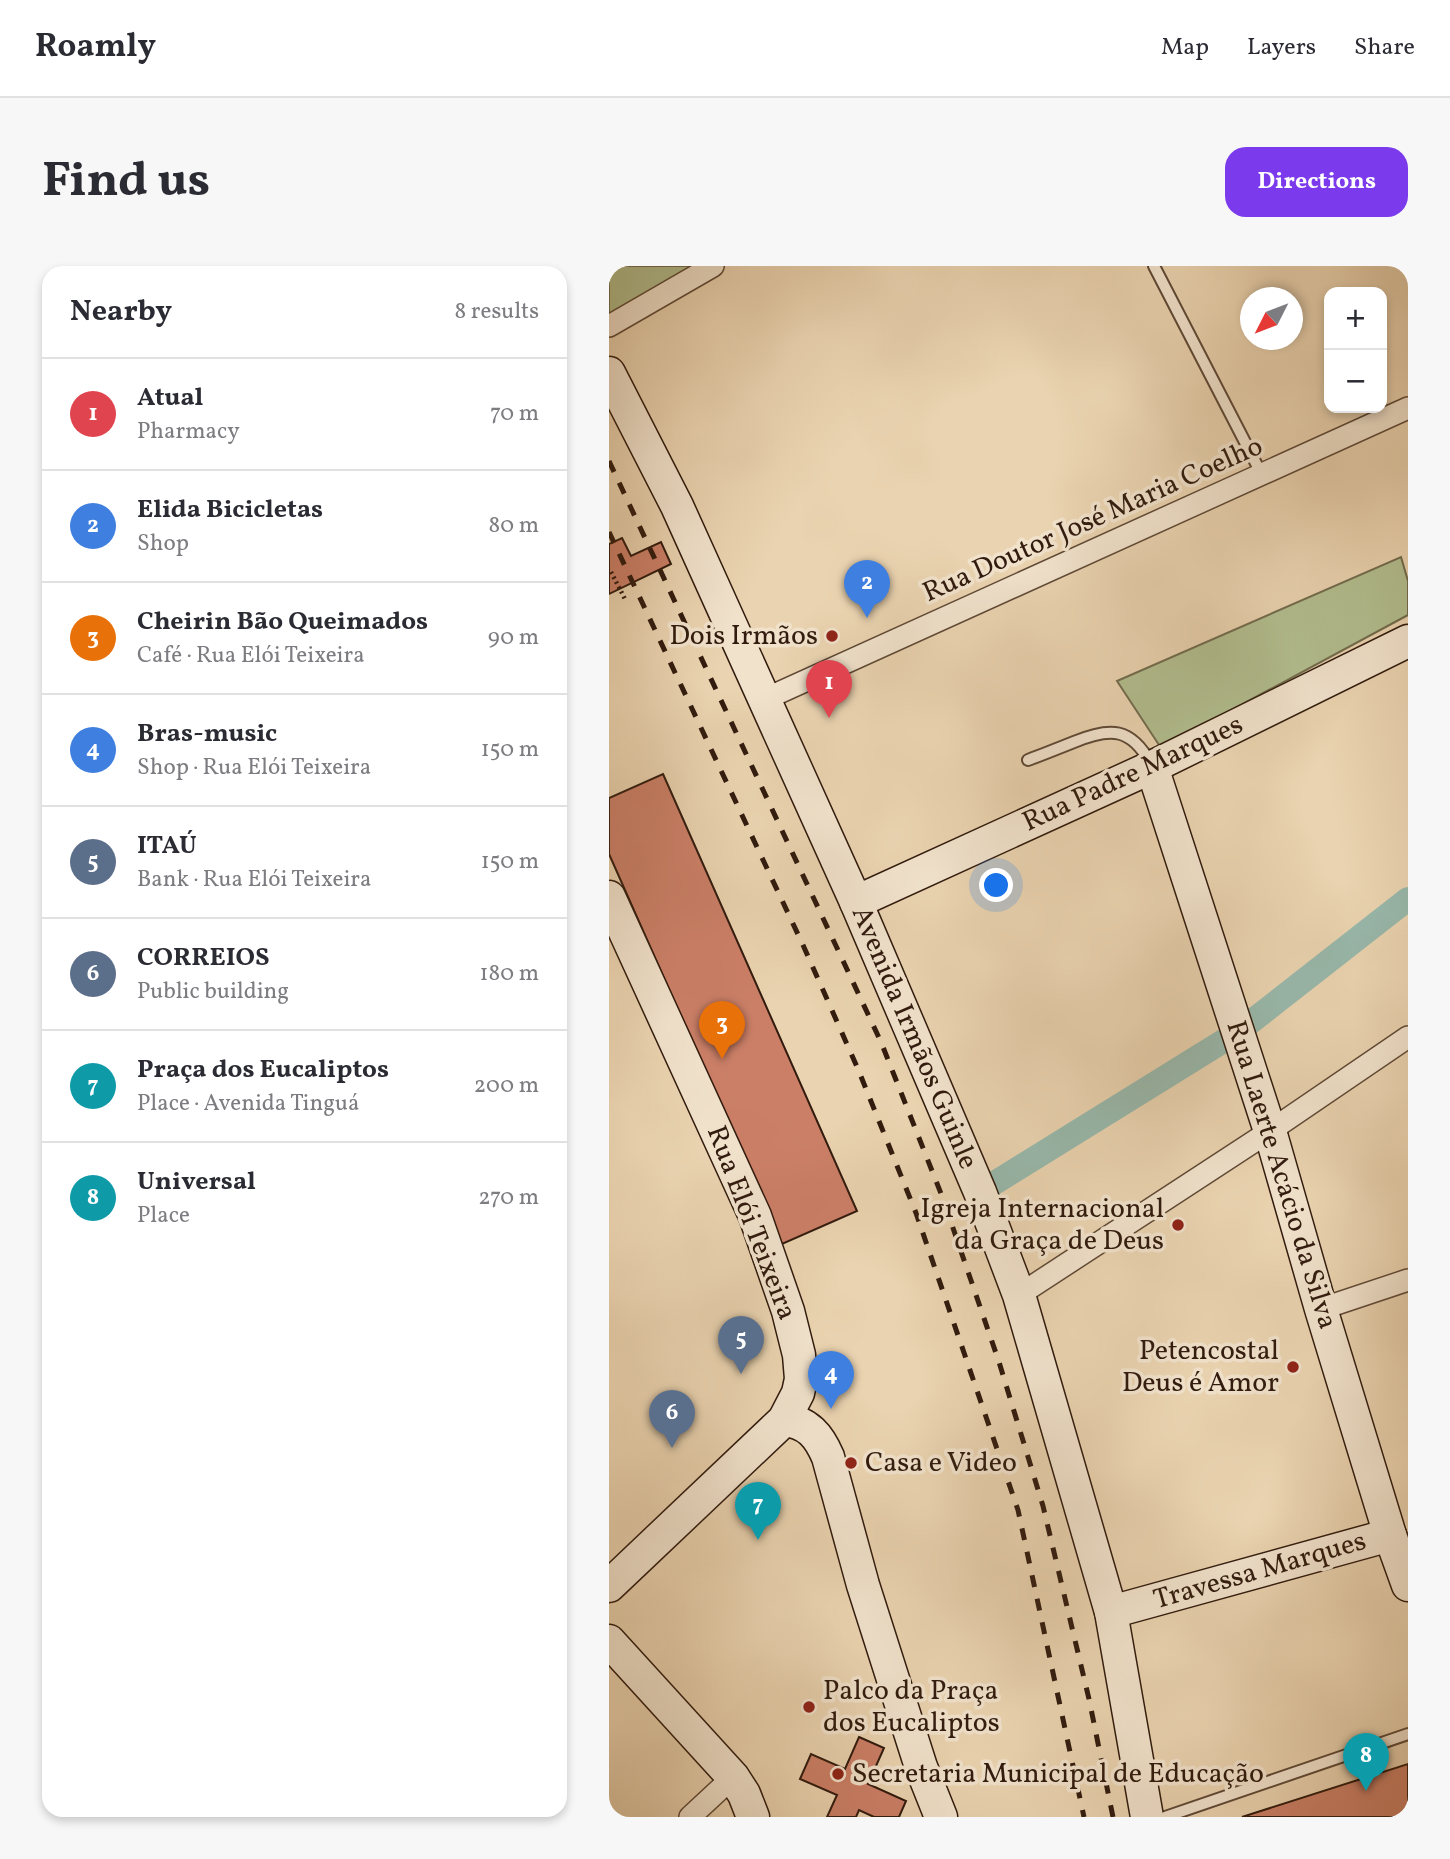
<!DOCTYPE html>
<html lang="en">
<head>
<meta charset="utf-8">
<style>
  body { margin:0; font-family:Vollkorn,serif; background:#f7f7f7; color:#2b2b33 }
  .controls { position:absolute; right:21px; top:21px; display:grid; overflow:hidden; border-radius:14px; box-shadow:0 4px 10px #0003 }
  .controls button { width:63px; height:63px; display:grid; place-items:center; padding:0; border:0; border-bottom:2px solid #e1e1e2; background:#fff; color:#2b2b33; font:35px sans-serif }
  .compass { position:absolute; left:631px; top:21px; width:63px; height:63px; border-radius:50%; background:#fff; box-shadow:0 4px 10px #0003; rotate:228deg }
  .you { position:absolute; left:388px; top:620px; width:24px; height:24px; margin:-18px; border:5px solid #fff; border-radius:50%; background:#1a73e8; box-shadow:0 0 0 10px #1a73e833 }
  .badge { display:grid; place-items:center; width:46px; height:46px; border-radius:50%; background:#7c3aed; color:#fff; font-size:23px; font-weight:700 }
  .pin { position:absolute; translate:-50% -58px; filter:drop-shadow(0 2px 4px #0008) }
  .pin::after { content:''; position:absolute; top:37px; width:24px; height:21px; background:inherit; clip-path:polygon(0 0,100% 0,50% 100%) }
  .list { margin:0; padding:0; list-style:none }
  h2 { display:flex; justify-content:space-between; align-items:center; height:91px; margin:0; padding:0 28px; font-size:30px }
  h2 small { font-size:23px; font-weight:400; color:#7c7c81 }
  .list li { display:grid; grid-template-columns:46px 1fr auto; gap:21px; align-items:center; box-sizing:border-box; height:112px; padding:0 28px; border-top:2px solid #e1e1e2 }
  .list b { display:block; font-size:26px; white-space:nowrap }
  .list p { margin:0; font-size:23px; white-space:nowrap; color:#7c7c81 }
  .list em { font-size:23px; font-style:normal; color:#7c7c81 }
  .map { position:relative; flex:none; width:799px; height:1551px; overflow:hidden; border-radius:21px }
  header { display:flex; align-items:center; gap:42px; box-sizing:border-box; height:98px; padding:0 35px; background:#fff; border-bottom:2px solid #e1e1e2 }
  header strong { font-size:33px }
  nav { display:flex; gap:38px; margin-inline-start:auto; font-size:24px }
  .intro { display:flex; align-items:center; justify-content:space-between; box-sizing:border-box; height:168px; padding:0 42px }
  h1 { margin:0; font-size:49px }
  .button { padding:18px 32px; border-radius:21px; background:#7c3aed; color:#fff; font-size:24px; font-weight:700 }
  main { display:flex; gap:42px; padding:0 42px }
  aside { flex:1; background:#fff; border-radius:21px; box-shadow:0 4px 10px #0003 }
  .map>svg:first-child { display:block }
</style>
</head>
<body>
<header>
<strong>Roamly</strong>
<nav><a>Map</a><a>Layers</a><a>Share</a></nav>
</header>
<div class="intro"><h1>Find us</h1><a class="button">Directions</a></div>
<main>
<aside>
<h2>Nearby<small>8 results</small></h2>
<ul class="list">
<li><span class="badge" style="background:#e0444e">1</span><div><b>Atual</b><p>Pharmacy</p></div><em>70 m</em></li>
<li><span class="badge" style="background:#3f7fe0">2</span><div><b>Elida Bicicletas</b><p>Shop</p></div><em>80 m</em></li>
<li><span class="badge" style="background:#e8710a">3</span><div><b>Cheirin Bão Queimados</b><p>Café · Rua Elói Teixeira</p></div><em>90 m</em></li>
<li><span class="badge" style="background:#3f7fe0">4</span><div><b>Bras-music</b><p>Shop · Rua Elói Teixeira</p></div><em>150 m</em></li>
<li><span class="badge" style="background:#5c6f8a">5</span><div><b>ITAÚ</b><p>Bank · Rua Elói Teixeira</p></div><em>150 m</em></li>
<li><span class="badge" style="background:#5c6f8a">6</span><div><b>CORREIOS</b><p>Public building</p></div><em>180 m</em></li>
<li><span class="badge" style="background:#0f9aa8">7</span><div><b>Praça dos Eucaliptos</b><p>Place · Avenida Tinguá</p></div><em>200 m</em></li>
<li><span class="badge" style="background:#0f9aa8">8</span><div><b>Universal</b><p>Place</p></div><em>270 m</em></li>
</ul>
</aside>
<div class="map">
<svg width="799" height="1551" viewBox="0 0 799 1551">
  <rect width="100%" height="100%" fill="#ead3b0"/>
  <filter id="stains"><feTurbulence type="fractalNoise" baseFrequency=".00286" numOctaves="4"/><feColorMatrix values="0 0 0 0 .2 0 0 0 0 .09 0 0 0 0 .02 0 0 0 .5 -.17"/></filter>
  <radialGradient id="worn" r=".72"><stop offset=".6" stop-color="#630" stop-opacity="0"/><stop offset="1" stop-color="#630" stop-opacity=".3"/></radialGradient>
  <g fill="#b2be8f" stroke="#726c4e" stroke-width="2">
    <path d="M 0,0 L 104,0 L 0,60 Z"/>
    <path d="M 792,291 L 799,315 L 799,349 L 552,482 L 508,415 Z"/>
  </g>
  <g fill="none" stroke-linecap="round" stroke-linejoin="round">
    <path stroke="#98b8ab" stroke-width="24" d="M 371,926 L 629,766 L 799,633"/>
  </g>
  <g fill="#cb7f67" stroke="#311b0e" stroke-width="2">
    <path d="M 13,272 L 22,290 L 52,276 L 62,298 L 0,328 L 0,278 Z"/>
    <path d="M 54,508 L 248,945 L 173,978 L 0,588 L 0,532 Z"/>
    <path d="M 250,1471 L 275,1482 L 259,1518 L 297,1535 L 290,1551 L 265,1551 L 250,1544 L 247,1551 L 218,1551 L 228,1529 L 191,1513 L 202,1488 L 236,1503 Z"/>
    <path d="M 799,1498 L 799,1551 L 633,1551 Z"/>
  </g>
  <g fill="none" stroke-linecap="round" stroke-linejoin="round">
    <defs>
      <g id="lane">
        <path d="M 545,0 L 653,209"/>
        <path d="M 419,494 C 435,488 450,482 465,476 C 501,461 522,461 542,498"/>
        <path d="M 556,1551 L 799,1468"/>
      </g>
      <g id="street">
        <path d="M 0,60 L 104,0"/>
        <path d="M 154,434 L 799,142"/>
        <path d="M 410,1029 L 661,865 L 799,771"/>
        <path d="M 712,1043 L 799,1014"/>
        <path d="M 81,1551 L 124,1511"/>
      </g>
      <g id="secondary">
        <path d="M 0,107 L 68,240 L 247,636 L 371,926 L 410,1029 L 502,1346 L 538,1551"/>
        <path d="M 543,501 L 661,865 L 712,1043 L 781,1269 L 799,1319"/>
        <path d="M 0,631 L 146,950 L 179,1045 L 190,1089 L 192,1113 L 189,1127 L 175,1154 L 0,1320"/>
        <path d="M 247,636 L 543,501 L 799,375"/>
        <path d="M 175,1154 C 199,1156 210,1170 219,1191 L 254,1319 L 312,1501 L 332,1551"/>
        <path d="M 502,1346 L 781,1269"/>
        <path d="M 0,1375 L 124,1511 L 135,1528 L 144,1551"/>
      </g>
    </defs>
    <use href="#lane" stroke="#5f4936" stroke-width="14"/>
    <use href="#street" stroke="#5f4936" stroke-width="24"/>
    <use href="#secondary" stroke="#311b0e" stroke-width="35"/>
    <path stroke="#311b0e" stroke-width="4.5" stroke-dasharray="2 3.5" stroke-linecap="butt" d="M 2,306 L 17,335"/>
    <use href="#lane" stroke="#f1e2cc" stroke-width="10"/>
    <use href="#street" stroke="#f1e2cc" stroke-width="21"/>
    <use href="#secondary" stroke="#f1e2cc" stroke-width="32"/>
    <g stroke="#311b0e" stroke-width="5" stroke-dasharray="12 12" stroke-linecap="butt">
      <path d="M 0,195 L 272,776 L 333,930 L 390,1096 L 434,1240 L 480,1433 L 504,1551"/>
      <path d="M 0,266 L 194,679 L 249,803 L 307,947 L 409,1244 L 475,1551"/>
    </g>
  </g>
  <g fill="#8f2418" stroke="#f1e2cc" stroke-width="2.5">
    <circle cx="223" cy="370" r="7"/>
    <circle cx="569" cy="959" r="7"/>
    <circle cx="684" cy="1101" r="7"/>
    <circle cx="242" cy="1197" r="7"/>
    <circle cx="200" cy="1441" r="7"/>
    <circle cx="229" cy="1508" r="7"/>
  </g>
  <g text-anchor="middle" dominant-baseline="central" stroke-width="7" stroke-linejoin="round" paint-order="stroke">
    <g font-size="28" fill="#311b0e" stroke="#f1e2cc">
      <text transform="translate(484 254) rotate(-24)">Rua Doutor José Maria Coelho</text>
      <text transform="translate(524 508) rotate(-25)">Rua Padre Marques</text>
      <text transform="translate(305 772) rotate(67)">Avenida Irmãos Guinle</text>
      <text transform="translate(672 909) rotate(73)">Rua Laerte Acácio da Silva</text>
      <text transform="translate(142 957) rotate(69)">Rua Elói Teixeira</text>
      <text transform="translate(651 1305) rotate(-16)">Travessa Marques</text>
    </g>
    <g font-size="28" fill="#311b0e" stroke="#f1e2cc" text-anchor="end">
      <text x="209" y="370">Dois Irmãos</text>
      <text x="555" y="943">Igreja Internacional<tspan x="555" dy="32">da Graça de Deus</tspan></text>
      <text x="670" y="1085">Petencostal<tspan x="670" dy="32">Deus é Amor</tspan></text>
      <text x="256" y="1197" text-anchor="start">Casa e Video</text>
      <text x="214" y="1425" text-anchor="start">Palco da Praça<tspan x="214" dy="32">dos Eucaliptos</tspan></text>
      <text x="243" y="1508" text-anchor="start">Secretaria Municipal de Educação</text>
    </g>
  </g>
  <rect width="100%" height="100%" filter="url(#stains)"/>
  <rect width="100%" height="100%" fill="url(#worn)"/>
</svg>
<div class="controls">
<button>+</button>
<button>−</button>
</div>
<svg class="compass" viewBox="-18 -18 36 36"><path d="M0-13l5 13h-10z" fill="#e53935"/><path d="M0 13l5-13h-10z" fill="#7c7c81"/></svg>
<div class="you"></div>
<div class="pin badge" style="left:220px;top:452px;background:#e0444e">1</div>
<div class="pin badge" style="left:258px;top:352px;background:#3f7fe0">2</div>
<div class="pin badge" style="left:113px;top:793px;background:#e8710a">3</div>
<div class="pin badge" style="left:222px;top:1143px;background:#3f7fe0">4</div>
<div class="pin badge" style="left:132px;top:1108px;background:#5c6f8a">5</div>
<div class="pin badge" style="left:63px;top:1182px;background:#5c6f8a">6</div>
<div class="pin badge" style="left:149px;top:1274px;background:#0f9aa8">7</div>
<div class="pin badge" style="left:757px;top:1525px;background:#0f9aa8">8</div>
</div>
</main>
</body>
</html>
